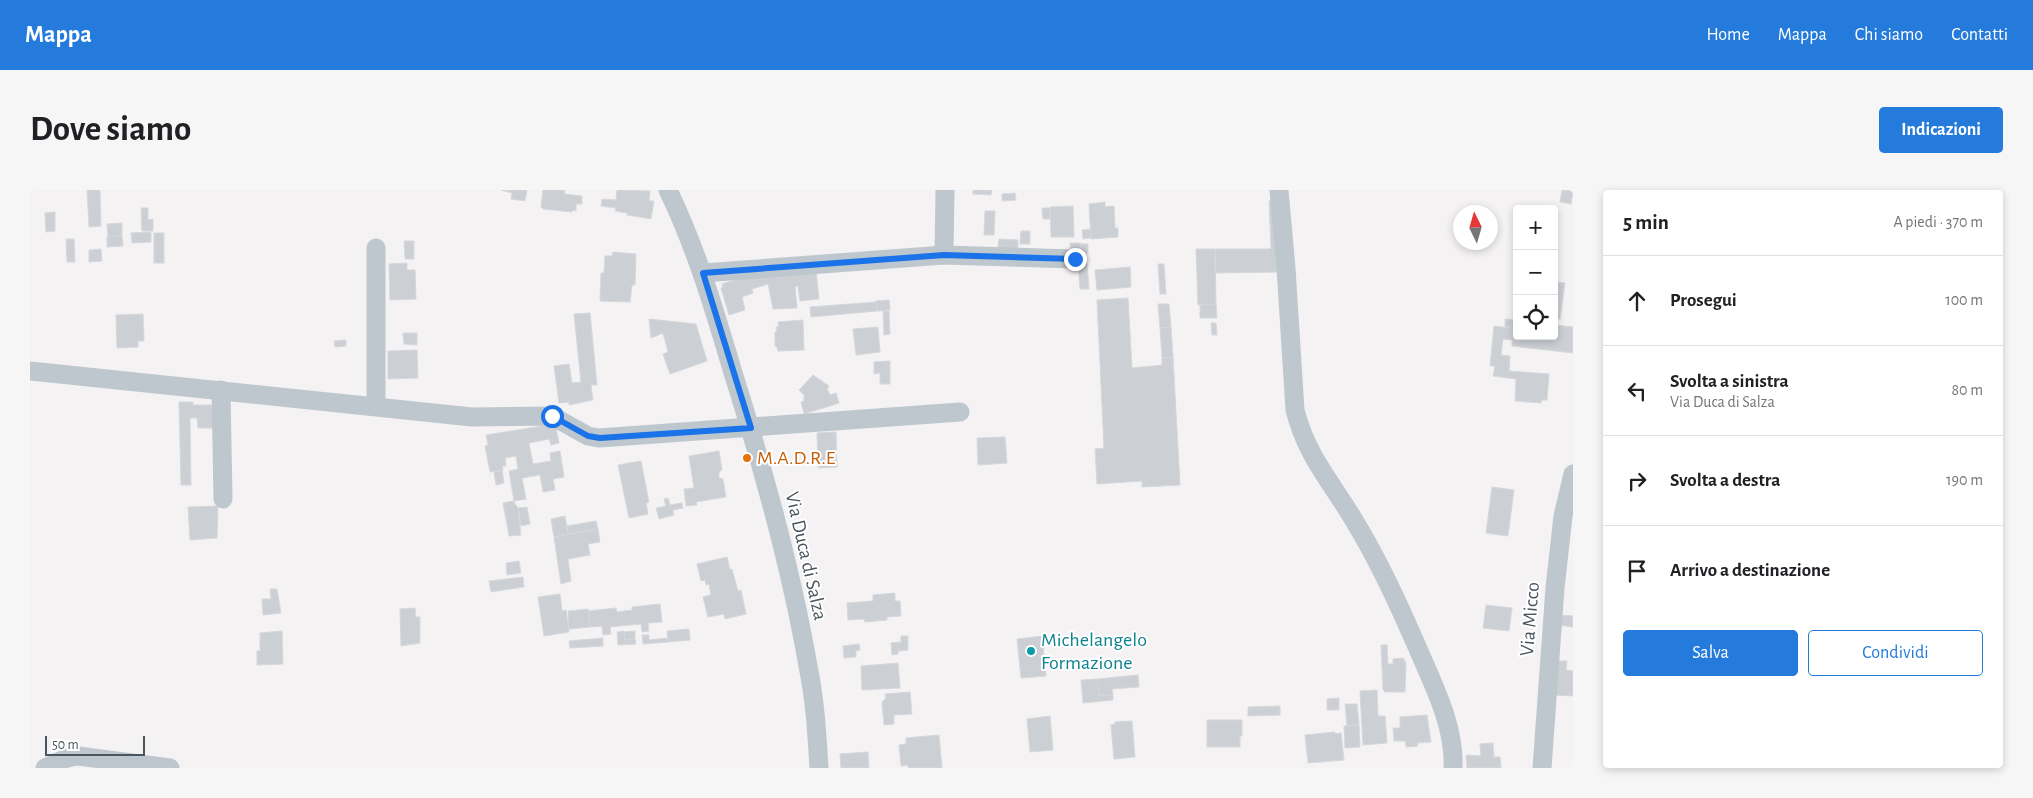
<!DOCTYPE html>
<html lang="it">
<head>
<meta charset="utf-8">
<style>
  body { margin:0; font-family:"Alegreya Sans",sans-serif; background:#f6f6f6; color:#202124 }
  .controls { position:absolute; right:15px; top:15px; display:grid; overflow:hidden; border-radius:5px; box-shadow:0 2px 8px #0003 }
  .controls button { width:45px; height:45px; display:grid; place-items:center; padding:0; border:0; border-bottom:1px solid #e0e0e0; background:#fff; color:#202124; font:25px sans-serif }
  .compass { position:absolute; left:1423px; top:15px; width:45px; height:45px; border-radius:50%; background:#fff; box-shadow:0 2px 8px #0003; rotate:355deg }
  .scale { position:absolute; left:15px; bottom:12px; width:100px; box-sizing:border-box; padding-left:5px; border:2px solid #4a565f; border-top:0; font-size:14px; line-height:18px; white-space:nowrap; color:#4a565f; -webkit-text-stroke:4px #fff; paint-order:stroke }
  .stop { position:absolute; width:15px; height:15px; margin:-11px; border:4px solid #1a73e8; border-radius:50%; background:#fff }
  .stop.end { background:#1a73e8; border-color:#fff; box-shadow:0 1px 5px #0008 }
  .list { margin:0; padding:0; list-style:none }
  h2 { display:flex; justify-content:space-between; align-items:center; height:65px; margin:0; padding:0 20px; font-size:21px }
  h2 small { font-size:16px; font-weight:400; color:#757577 }
  .list li { display:grid; grid-template-columns:32px 1fr auto; gap:15px; align-items:center; box-sizing:border-box; height:90px; padding:0 20px; border-top:1px solid #e0e0e0 }
  .list b { display:block; font-size:19px; white-space:nowrap }
  .list p { margin:0; font-size:16px; white-space:nowrap; color:#757577 }
  .list em { font-size:16px; font-style:normal; color:#757577 }
  .actions { display:flex; gap:10px; padding:15px 20px }
  .actions a { flex:1; padding:11px 0; border:1px solid #247bdc; border-radius:5px; text-align:center; font-size:18px; color:#247bdc }
  .actions .main { background:#247bdc; color:#fff }
  .icon { flex:none; width:28px; height:28px; fill:none; stroke:currentColor; stroke-width:2; stroke-linecap:round; stroke-linejoin:round }
  .map { position:relative; flex:none; width:1543px; height:578px; overflow:hidden; border-radius:5px }
  header { display:flex; align-items:center; gap:30px; box-sizing:border-box; height:70px; padding:0 25px; background:#247bdc; color:#fff }
  header strong { font-size:24px }
  nav { display:flex; gap:28px; margin-inline-start:auto; font-size:18px }
  .intro { display:flex; align-items:center; justify-content:space-between; box-sizing:border-box; height:120px; padding:0 30px }
  h1 { margin:0; font-size:35px }
  .button { padding:12px 22px; border-radius:5px; background:#247bdc; color:#fff; font-size:18px; font-weight:700 }
  main { display:flex; gap:30px; padding:0 30px }
  aside { flex:1; background:#fff; border-radius:5px; box-shadow:0 2px 8px #0003 }
  .map>svg:first-child { display:block }
</style>
</head>
<body>
<header>
<strong>Mappa</strong>
<nav><a>Home</a><a>Mappa</a><a>Chi siamo</a><a>Contatti</a></nav>
</header>
<div class="intro"><h1>Dove siamo</h1><a class="button">Indicazioni</a></div>
<main>
<div class="map">
<svg width="1543" height="578" viewBox="0 0 1543 578">
  <rect width="100%" height="100%" fill="#f4f2f2"/>
  <g fill="#cccfd4" stroke="#d6d8dd">
    <path d="M 57,0 L 70,0 L 71,36 L 59,37 Z"/>
    <path d="M 471,0 L 497,0 L 495,11 L 481,9 L 482,3 Z"/>
    <path d="M 513,0 L 535,0 L 534,4 L 552,6 L 552,14 L 546,14 L 546,21 L 543,20 L 542,22 L 513,19 L 511,17 Z"/>
    <path d="M 587,0 L 620,1 L 619,11 L 624,11 L 621,29 L 597,25 L 597,23 L 585,21 L 586,18 L 571,16 L 572,9 L 586,10 Z"/>
    <path d="M 943,0 L 962,0 L 961,5 L 943,4 Z"/>
    <path d="M 1532,0 L 1543,1 L 1541,14 L 1530,12 Z"/>
    <path d="M 985,3 L 986,10 L 972,11 L 972,4 Z"/>
    <path d="M 1239,11 L 1248,11 L 1252,82 L 1186,83 L 1185,59 L 1241,59 Z"/>
    <path d="M 1075,12 L 1075,17 L 1084,16 L 1085,38 L 1088,38 L 1088,47 L 1061,49 L 1059,14 Z"/>
    <path d="M 1043,16 L 1044,47 L 1021,47 L 1020,17 Z"/>
    <path d="M 111,18 L 118,18 L 118,30 L 123,29 L 123,41 L 112,41 Z"/>
    <path d="M 1012,18 L 1020,18 L 1020,29 L 1013,29 Z"/>
    <path d="M 955,21 L 965,21 L 964,45 L 954,45 Z"/>
    <path d="M 25,22 L 25,41 L 16,42 L 15,23 Z"/>
    <path d="M 92,33 L 92,46 L 78,47 L 77,34 Z"/>
    <path d="M 1061,39 L 1061,48 L 1053,49 L 1052,40 Z"/>
    <path d="M 991,41 L 1000,41 L 1000,54 L 990,54 Z"/>
    <path d="M 121,42 L 121,52 L 102,53 L 101,43 Z"/>
    <rect x="124" y="43" width="10" height="30"/>
    <path d="M 92,46 L 93,56 L 77,57 L 77,47 Z"/>
    <path d="M 36,49 L 44,49 L 45,72 L 37,72 Z"/>
    <path d="M 969,49 L 988,50 L 988,60 L 968,58 Z"/>
    <path d="M 374,51 L 384,51 L 384,69 L 375,69 Z"/>
    <path d="M 1040,53 L 1051,53 L 1051,63 L 1041,64 Z"/>
    <rect x="1051" y="54" width="7" height="9"/>
    <path d="M 71,59 L 72,71 L 59,72 L 59,60 Z"/>
    <path d="M 1166,59 L 1185,59 L 1186,114 L 1168,115 Z"/>
    <path d="M 583,62 L 606,64 L 605,95 L 602,95 L 600,112 L 570,111 L 571,83 L 574,83 L 575,66 L 582,66 Z"/>
    <path d="M 377,73 L 377,80 L 385,80 L 386,109 L 360,110 L 359,74 Z"/>
    <path d="M 1057,73 L 1059,99 L 1050,99 L 1048,74 Z"/>
    <path d="M 1128,74 L 1134,74 L 1136,104 L 1130,104 Z"/>
    <path d="M 1100,77 L 1101,97 L 1067,100 L 1065,80 Z"/>
    <path d="M 786,81 L 789,109 L 770,111 L 768,96 L 765,97 L 767,118 L 743,119 L 738,94 L 722,99 L 723,103 L 712,107 L 715,120 L 699,125 L 691,98 L 693,97 L 692,94 L 719,86 Z"/>
    <path d="M 1524,92 L 1535,93 L 1530,129 L 1524,129 Z"/>
    <path d="M 1098,108 L 1102,178 L 1132,175 L 1132,168 L 1143,167 L 1150,295 L 1112,297 L 1112,291 L 1067,294 L 1065,259 L 1074,258 L 1067,110 Z"/>
    <path d="M 859,110 L 860,120 L 847,121 L 846,111 Z"/>
    <path d="M 846,112 L 847,121 L 781,127 L 780,117 Z"/>
    <path d="M 1128,114 L 1139,114 L 1141,137 L 1130,138 Z"/>
    <path d="M 1186,114 L 1187,128 L 1170,128 L 1170,115 Z"/>
    <path d="M 853,121 L 859,121 L 860,144 L 854,145 Z"/>
    <path d="M 560,123 L 567,195 L 561,195 L 563,210 L 539,215 L 539,212 L 529,213 L 524,176 L 539,174 L 542,193 L 551,192 L 544,124 Z"/>
    <path d="M 113,124 L 114,151 L 108,151 L 108,157 L 87,158 L 86,125 Z"/>
    <path d="M 619,129 L 666,134 L 677,171 L 640,184 L 633,164 L 638,162 L 633,143 L 621,148 Z"/>
    <path d="M 1475,129 L 1487,130 L 1487,139 L 1475,137 Z"/>
    <path d="M 773,130 L 774,160 L 748,161 L 747,157 L 745,156 L 745,142 L 747,141 L 746,137 L 749,137 L 748,132 Z"/>
    <path d="M 1181,133 L 1186,133 L 1187,145 L 1182,145 Z"/>
    <path d="M 1524,135 L 1543,137 L 1543,163 L 1482,156 L 1482,150 L 1473,149 L 1471,165 L 1480,166 L 1479,181 L 1519,184 L 1517,210 L 1512,210 L 1511,213 L 1485,211 L 1486,189 L 1463,186 L 1465,176 L 1460,176 L 1464,136 L 1487,139 L 1487,146 L 1524,146 Z"/>
    <path d="M 848,137 L 850,162 L 826,165 L 823,139 Z"/>
    <path d="M 1141,137 L 1143,167 L 1132,168 L 1130,138 Z"/>
    <path d="M 373,143 L 387,143 L 387,155 L 374,154 Z"/>
    <path d="M 316,150 L 316,156 L 305,157 L 304,151 Z"/>
    <path d="M 387,160 L 388,188 L 358,189 L 358,161 Z"/>
    <path d="M 860,171 L 860,194 L 850,194 L 850,183 L 844,184 L 844,172 Z"/>
    <path d="M 783,185 L 799,196 L 797,199 L 800,205 L 806,203 L 809,213 L 774,224 L 771,212 L 774,211 L 774,205 L 769,200 Z"/>
    <path d="M 149,212 L 163,212 L 163,215 L 187,215 L 188,238 L 168,238 L 167,228 L 160,228 L 161,295 L 151,295 Z"/>
    <path d="M 525,234 L 529,253 L 521,255 L 519,249 L 499,253 L 503,274 L 521,271 L 520,263 L 530,261 L 534,287 L 523,289 L 525,300 L 513,302 L 510,285 L 492,288 L 496,309 L 484,311 L 479,281 L 488,279 L 486,266 L 475,268 L 476,276 L 472,276 L 473,280 L 460,282 L 455,256 L 458,255 L 456,245 Z"/>
    <path d="M 806,242 L 807,277 L 788,278 L 787,243 Z"/>
    <path d="M 975,247 L 977,273 L 948,275 L 947,248 Z"/>
    <path d="M 689,261 L 692,280 L 689,282 L 689,288 L 693,289 L 696,307 L 666,312 L 667,315 L 656,316 L 654,299 L 664,298 L 659,266 Z"/>
    <path d="M 611,271 L 619,312 L 616,313 L 618,324 L 599,328 L 588,275 Z"/>
    <path d="M 472,280 L 474,293 L 466,295 L 464,282 Z"/>
    <path d="M 1462,297 L 1484,300 L 1478,346 L 1456,343 Z"/>
    <path d="M 638,308 L 640,315 L 652,313 L 653,318 L 643,320 L 644,325 L 629,329 L 626,318 L 636,316 L 634,309 Z"/>
    <path d="M 483,311 L 488,318 L 491,345 L 479,346 L 473,313 Z"/>
    <path d="M 188,316 L 187,348 L 160,350 L 158,317 Z"/>
    <path d="M 497,317 L 500,334 L 491,336 L 488,318 Z"/>
    <path d="M 535,326 L 538,344 L 524,347 L 521,329 Z"/>
    <path d="M 566,331 L 568,339 L 538,344 L 537,336 Z"/>
    <path d="M 568,339 L 570,352 L 558,354 L 560,365 L 538,369 L 541,391 L 531,394 L 524,347 Z"/>
    <path d="M 697,367 L 700,380 L 702,379 L 708,401 L 711,400 L 716,424 L 695,429 L 694,424 L 678,427 L 673,407 L 681,405 L 679,394 L 676,395 L 675,390 L 671,391 L 667,374 Z"/>
    <path d="M 489,371 L 491,383 L 477,385 L 476,373 Z"/>
    <path d="M 493,387 L 494,397 L 461,402 L 459,391 Z"/>
    <path d="M 240,399 L 247,399 L 251,423 L 233,425 L 232,409 L 241,409 Z"/>
    <path d="M 865,403 L 865,411 L 870,411 L 871,426 L 857,427 L 857,430 L 835,432 L 834,429 L 818,430 L 817,413 L 843,411 L 843,405 Z"/>
    <path d="M 530,404 L 532,421 L 536,420 L 539,442 L 514,446 L 508,407 Z"/>
    <path d="M 630,414 L 632,432 L 618,433 L 619,441 L 612,442 L 611,434 L 580,437 L 581,444 L 573,445 L 572,436 L 560,437 L 558,421 L 586,418 L 587,422 L 602,420 L 602,417 Z"/>
    <path d="M 1456,415 L 1482,418 L 1479,441 L 1453,438 Z"/>
    <path d="M 385,418 L 386,427 L 390,427 L 390,453 L 371,456 L 370,419 Z"/>
    <path d="M 558,419 L 560,437 L 539,439 L 538,421 Z"/>
    <path d="M 1530,425 L 1543,426 L 1543,437 L 1529,435 Z"/>
    <path d="M 659,439 L 660,450 L 638,452 L 637,441 Z"/>
    <path d="M 252,441 L 253,474 L 227,475 L 227,461 L 230,461 L 230,443 Z"/>
    <path d="M 594,441 L 595,450 L 605,449 L 606,454 L 588,455 L 587,442 Z"/>
    <path d="M 605,441 L 605,449 L 595,450 L 594,442 Z"/>
    <path d="M 612,445 L 619,445 L 619,450 L 637,448 L 638,452 L 613,454 Z"/>
    <path d="M 871,446 L 878,446 L 878,460 L 868,461 L 868,464 L 862,465 L 861,453 L 871,452 Z"/>
    <path d="M 1012,446 L 1016,486 L 991,488 L 987,449 Z"/>
    <path d="M 573,448 L 573,456 L 540,458 L 539,451 Z"/>
    <path d="M 829,454 L 830,460 L 826,461 L 826,467 L 814,468 L 813,456 Z"/>
    <path d="M 1351,455 L 1357,455 L 1358,474 L 1363,474 L 1363,469 L 1373,468 L 1376,473 L 1375,502 L 1355,502 L 1353,500 Z"/>
    <path d="M 1526,471 L 1537,471 L 1536,480 L 1543,481 L 1543,506 L 1523,505 Z"/>
    <path d="M 868,473 L 870,498 L 832,500 L 831,476 Z"/>
    <path d="M 1108,485 L 1109,497 L 1082,499 L 1083,505 L 1069,506 L 1067,489 Z"/>
    <path d="M 1067,489 L 1069,506 L 1083,505 L 1083,510 L 1053,513 L 1051,490 Z"/>
    <path d="M 1347,500 L 1348,526 L 1355,526 L 1357,553 L 1333,555 L 1330,501 Z"/>
    <path d="M 880,502 L 882,524 L 864,525 L 864,534 L 854,535 L 852,512 L 856,508 L 855,504 Z"/>
    <path d="M 1309,508 L 1309,520 L 1297,520 L 1297,509 Z"/>
    <path d="M 1315,514 L 1327,514 L 1329,535 L 1317,536 Z"/>
    <path d="M 1250,516 L 1250,525 L 1218,526 L 1218,517 Z"/>
    <path d="M 1397,525 L 1401,552 L 1387,553 L 1388,556 L 1376,557 L 1375,551 L 1364,551 L 1363,538 L 1370,538 L 1370,527 Z"/>
    <path d="M 1020,526 L 1023,560 L 1000,562 L 997,529 Z"/>
    <path d="M 1177,530 L 1212,530 L 1212,546 L 1210,546 L 1210,557 L 1177,557 Z"/>
    <path d="M 1102,531 L 1105,567 L 1084,569 L 1081,535 L 1085,534 L 1085,532 Z"/>
    <path d="M 1329,535 L 1330,557 L 1315,558 L 1314,536 Z"/>
    <path d="M 1305,542 L 1305,544 L 1311,543 L 1314,570 L 1278,573 L 1275,545 Z"/>
    <path d="M 909,545 L 912,578 L 878,578 L 878,575 L 871,576 L 869,555 L 876,554 L 876,548 Z"/>
    <path d="M 1463,553 L 1464,567 L 1470,567 L 1471,578 L 1437,578 L 1436,565 L 1451,566 L 1450,554 Z"/>
    <path d="M 838,562 L 839,578 L 811,578 L 810,564 Z"/>
  </g>
  <g fill="none" stroke-linecap="round" stroke-linejoin="round">
    <g stroke="#bec7cd" stroke-width="19">
      <path d="M 638,0 C 667,60 685,122 704,186 C 734,281 761,378 778,476 C 785,510 787,544 789,578"/>
      <path d="M 1249,0 L 1256,78 L 1265,220 C 1276,264 1299,289 1322,327 C 1348,369 1368,413 1388,459 C 1404,496 1425,537 1423,578"/>
      <path d="M 914,65 L 915,0"/>
      <path d="M 673,83 L 914,65 L 1045,69"/>
      <path d="M 0,181 L 442,227 L 522,226 L 558,246 L 569,248 L 930,222"/>
      <path d="M 191,200 L 193,309"/>
      <path d="M 346,216 L 346,58"/>
      <path d="M 15,578 L 37,568 L 48,566 L 140,578"/>
      <path d="M 1512,578 L 1525,398 L 1533,326 L 1543,284"/>
    </g>
  </g>
  <g fill="none" stroke-linecap="round" stroke-linejoin="round">
    <path stroke="#1a73e8" stroke-width="6" d="M 522,226 L 558,246 L 570,248 L 721,238 L 673,83 L 914,65 L 1045,69"/>
  </g>
  <circle fill="#e8710a" stroke="#fff" stroke-width="2" cx="717" cy="268" r="5"/>
  <circle fill="#0f9aa8" stroke="#fff" stroke-width="2" cx="1001" cy="461" r="5"/>
  <g text-anchor="middle" dominant-baseline="central" stroke-width="4" stroke-linejoin="round" paint-order="stroke">
    <g font-size="20" fill="#c56008" stroke="#fff" text-anchor="start">
      <text x="727" y="268">M.A.D.R.E</text>
    </g>
    <g font-size="20" fill="#4a565f" stroke="#fff">
      <text transform="translate(776 366) rotate(77)">Via Duca di Salza</text>
      <text transform="translate(1500 429) rotate(-85)">Via Micco</text>
    </g>
    <g font-size="20" fill="#0d838f" stroke="#fff" text-anchor="start">
      <text x="1011" y="450">Michelangelo<tspan x="1011" dy="23">Formazione</tspan></text>
    </g>
  </g>
</svg>
<div class="controls">
<button>+</button>
<button>−</button>
<button><svg class="icon" aria-label="locate" viewBox="0 0 24 24"><circle cx="12" cy="12" r="6"/><path d="M12 2v4M12 18v4M2 12h4M18 12h4"/></svg></button>
</div>
<svg class="compass" viewBox="-18 -18 36 36"><path d="M0-13l5 13h-10z" fill="#e53935"/><path d="M0 13l5-13h-10z" fill="#757577"/></svg>
<div class="scale">50 m</div>
<div class="stop" style="left:522px;top:226px"></div>
<div class="stop end" style="left:1045px;top:69px"></div>
</div>
<aside>
<h2>5 min<small>A piedi · 370 m</small></h2>
<ul class="list">
<li><svg class="icon" aria-label="ahead" viewBox="0 0 24 24"><path d="M12 20V5M6 11l6-6 6 6"/></svg><div><b>Prosegui</b></div><em>100 m</em></li>
<li><svg class="icon" aria-label="left" viewBox="0 0 24 24"><path d="M17 20v-9H6M10 6l-5 5 5 5"/></svg><div><b>Svolta a sinistra</b><p>Via Duca di Salza</p></div><em>80 m</em></li>
<li><svg class="icon" aria-label="right" viewBox="0 0 24 24"><path d="M7 20v-9h11M14 6l5 5-5 5"/></svg><div><b>Svolta a destra</b></div><em>190 m</em></li>
<li><svg class="icon" aria-label="arrive" viewBox="0 0 24 24"><path d="M6 21V4h12l-3 4 3 4H6"/></svg><div><b>Arrivo a destinazione</b></div></li>
</ul>
<div class="actions"><a class="main">Salva</a><a>Condividi</a></div>
</aside>
</main>
</body>
</html>
